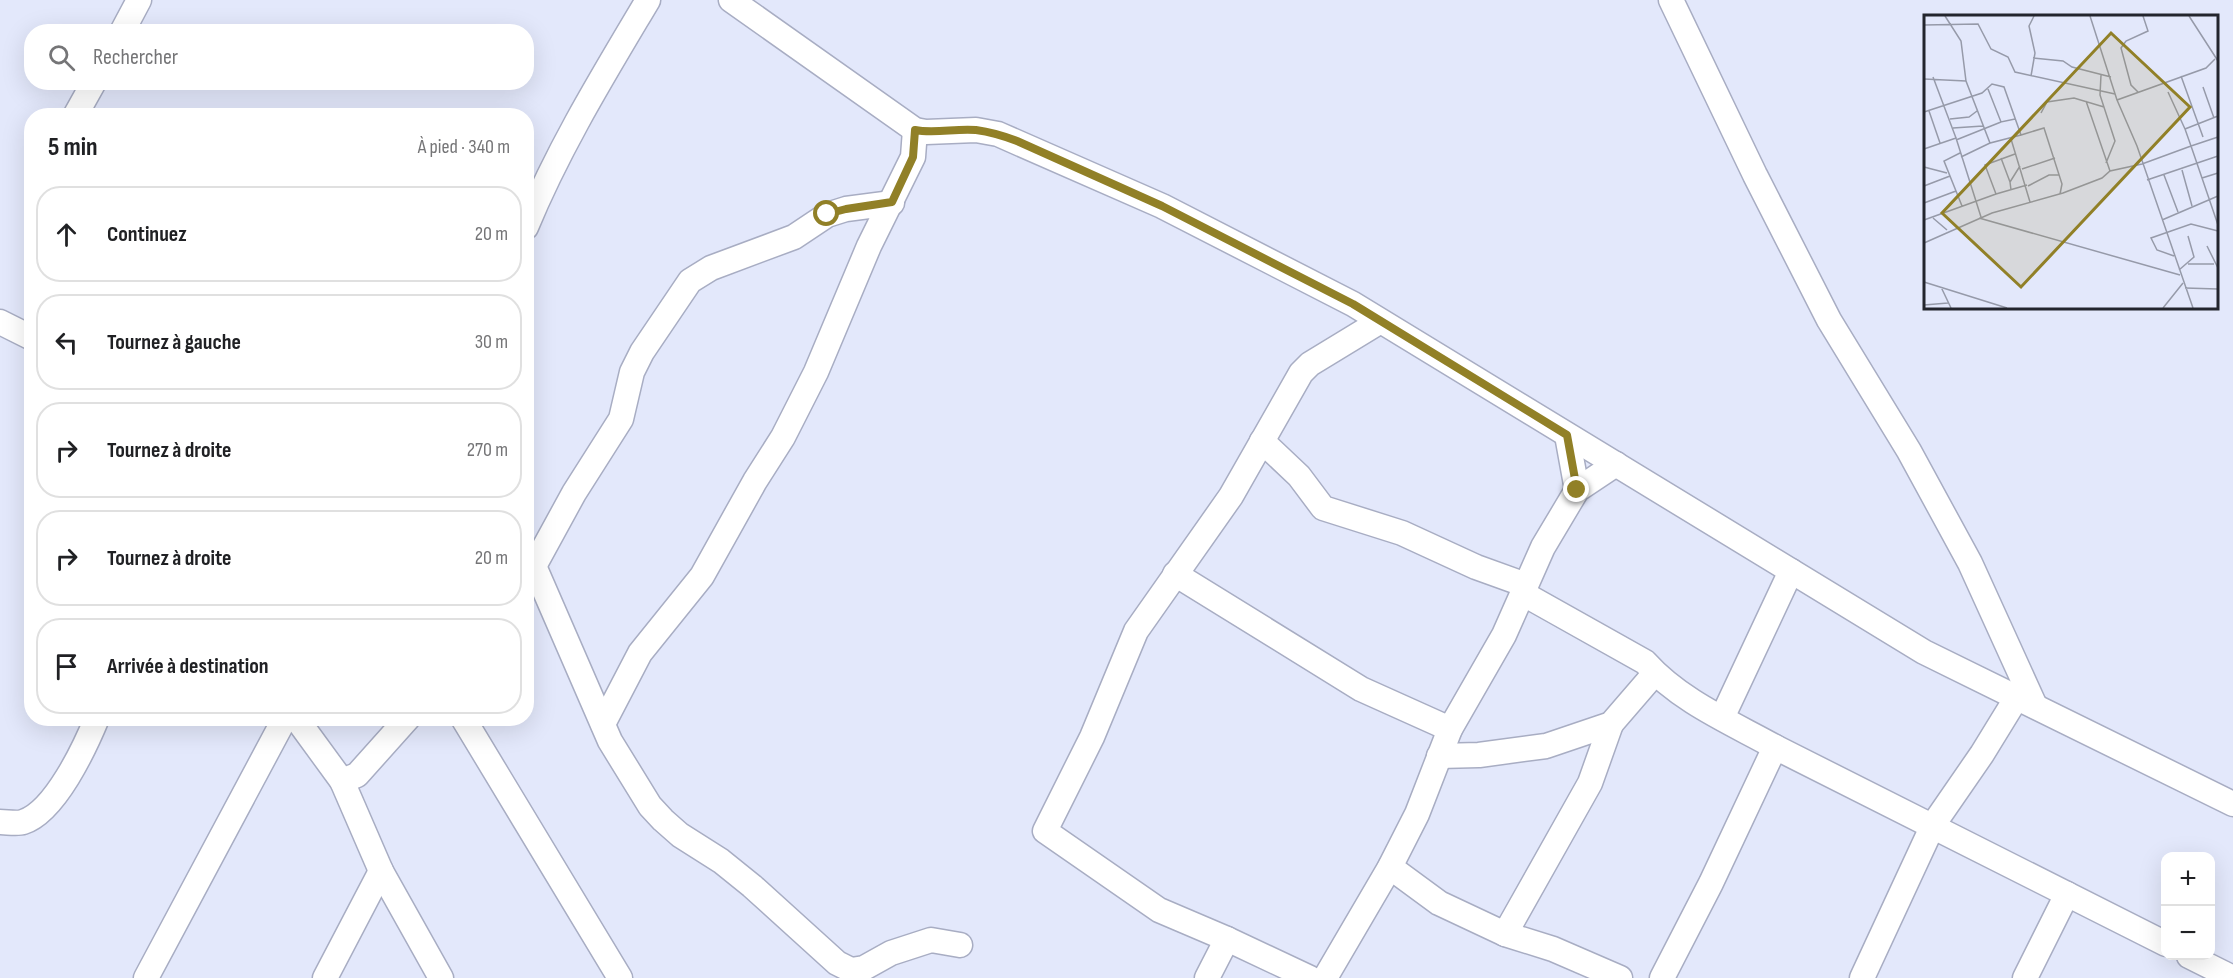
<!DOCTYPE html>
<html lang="fr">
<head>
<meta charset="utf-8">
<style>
  body { margin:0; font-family:"Sofia Sans Condensed",sans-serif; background:#f6f6f6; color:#202124 }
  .controls { position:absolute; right:18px; bottom:18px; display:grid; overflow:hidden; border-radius:12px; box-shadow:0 6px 24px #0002 }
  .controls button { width:54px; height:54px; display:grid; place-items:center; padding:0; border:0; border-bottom:2px solid #e0e0e0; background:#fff; color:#202124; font:30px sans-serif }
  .stop { position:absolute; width:18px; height:18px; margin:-14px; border:4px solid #918027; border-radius:50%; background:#fff }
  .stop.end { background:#918027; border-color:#fff; box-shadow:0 2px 6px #0008 }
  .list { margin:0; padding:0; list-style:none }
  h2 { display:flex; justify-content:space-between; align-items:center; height:78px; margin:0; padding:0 24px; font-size:26px }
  h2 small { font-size:20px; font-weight:400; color:#757577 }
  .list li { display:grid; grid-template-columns:39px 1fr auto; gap:18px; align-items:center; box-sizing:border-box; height:96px; margin:0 12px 12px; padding:0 12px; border:2px solid #e0e0e0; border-radius:24px }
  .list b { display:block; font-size:22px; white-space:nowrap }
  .list em { font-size:20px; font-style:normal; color:#757577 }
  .icon { flex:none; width:33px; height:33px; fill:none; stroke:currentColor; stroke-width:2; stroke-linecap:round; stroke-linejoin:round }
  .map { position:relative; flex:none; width:2233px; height:978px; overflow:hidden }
  .search { position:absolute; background:#fff; box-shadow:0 6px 24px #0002; left:24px; top:24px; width:510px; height:66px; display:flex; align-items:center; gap:15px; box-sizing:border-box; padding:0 21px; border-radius:24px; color:#757577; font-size:22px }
  .panel { position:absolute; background:#fff; box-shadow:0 6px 24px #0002; left:24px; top:108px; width:510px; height:618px; border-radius:24px }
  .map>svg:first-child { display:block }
</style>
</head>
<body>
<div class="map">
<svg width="2233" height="978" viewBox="0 0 2233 978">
  <rect width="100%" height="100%" fill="#e3e8fb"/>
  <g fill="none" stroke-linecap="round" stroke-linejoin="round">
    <defs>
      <g id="minor">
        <path d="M 731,0 L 915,130 L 926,132 L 976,130 L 998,134 L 1162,206 L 1353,304 L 1924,652 L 2233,804"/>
        <path d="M 1671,0 L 1755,175 L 1829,320 L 1909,451 L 1970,563 L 2035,706"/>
        <path d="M 122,32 L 139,0"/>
        <path d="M 75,116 L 94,82"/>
        <path d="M 526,227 C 559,147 604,74 648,0"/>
        <path d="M 0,322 L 32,338"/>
        <path d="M 1567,435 L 1577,490"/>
        <path d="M 1262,441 L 1299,476 L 1323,508 L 1402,533 L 1476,567 L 1526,585"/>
        <path d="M 534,566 L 610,741 L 650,806 L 663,820 L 680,835 L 721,861 L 752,886 L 837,963 L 851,970 L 864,968 L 891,953 L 931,940 L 960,945"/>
        <path d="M 1175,574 L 1361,689 L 1450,729"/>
        <path d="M 527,579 L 574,493 L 621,419 L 632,372 L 642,352 L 690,281 L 711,268 L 794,237 L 827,215 L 846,209 L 892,203"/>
        <path d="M 1522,593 L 1645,662 C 1680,701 1730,722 1775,747"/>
        <path d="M 296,718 L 342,781 L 381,871 L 441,978"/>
        <path d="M 463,718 L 620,978"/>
        <path d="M 1722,718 L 1791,571"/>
        <path d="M 603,724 L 640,653 L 702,576 L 755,481 L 783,437 L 816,372 L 869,246 L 913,157 L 915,130"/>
        <path d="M 1439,756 L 1479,755 L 1546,746 L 1611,724 L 1655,673"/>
        <path d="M 342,781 L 357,775 L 408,718"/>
        <path d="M 0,822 C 7,822 17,824 23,822 C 55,812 85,747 97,718"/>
        <path d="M 1390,867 L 1439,903 L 1505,934 L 1553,949 L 1620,978"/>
        <path d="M 1505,934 L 1590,783 L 1611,724"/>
        <path d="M 1227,939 L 1310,978"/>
        <path d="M 2189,956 L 2233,978"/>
        <path d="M 146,978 L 285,718"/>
        <path d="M 325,978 L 381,871"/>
        <path d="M 1207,978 L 1227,939 L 1159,910 L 1045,831 L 1092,737 L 1136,631 L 1231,496 L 1301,373 L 1310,364 L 1379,322"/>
        <path d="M 1325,978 L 1390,867 L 1417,814 L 1450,729 L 1504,635 L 1543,547 L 1577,490 L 1616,464"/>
        <path d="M 1662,978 L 1711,883 L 1775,747 L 2166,944"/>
        <path d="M 1862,978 L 1933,825 L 1982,754 L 2017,697"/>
        <path d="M 2025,978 L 2067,894"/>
      </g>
    </defs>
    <use href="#minor" stroke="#a8adc3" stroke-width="27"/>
    <use href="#minor" stroke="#fff" stroke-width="24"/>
  </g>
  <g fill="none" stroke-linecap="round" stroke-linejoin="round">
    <path stroke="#918027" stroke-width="8" d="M 827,214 L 846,209 L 892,202 L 913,157 L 915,130 C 935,134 956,128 976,130 C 991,132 1004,136 1017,141 L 1162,206 L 1353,304 L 1567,435 L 1577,490"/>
  </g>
  <g transform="translate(1924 15)">
    <rect width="294" height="294" fill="#e3e8fb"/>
    <path fill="none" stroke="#969aa9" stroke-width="1.5" d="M 21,1 L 37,26 L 42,66 L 66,128 L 97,120M 166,1 L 193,85M 265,1 L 294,46M 0,10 L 54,9 L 67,34 L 84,42 L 91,57 L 191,79M 109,43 L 139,46 L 148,52 L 187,62M 177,60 L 176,80 L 191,126 L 182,148M 107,61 L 111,38 L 105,11 L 110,1M 257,61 L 279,122M 0,64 L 42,66M 279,72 L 290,103M 64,74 L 77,107 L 91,104M 214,77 L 207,70 L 197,33 L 202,26 L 224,16 L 219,1M 244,77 L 261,114M 162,86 L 186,156M 5,96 L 16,128M 0,97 L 58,78 L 68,69 L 80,72 L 97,120 L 120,113 L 138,169 L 136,179M 117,98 L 123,87 L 150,83 L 180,92M 26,104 L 45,102 L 53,96M 29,113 L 59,111M 294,122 L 267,131 L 278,163 L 294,158M 32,123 L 57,202M 87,124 L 106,187M 32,125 L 77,107M 0,134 L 32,123 L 9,62M 36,138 L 20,146 L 38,191M 37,142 L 66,128M 77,143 L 86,167M 0,152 L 23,158M 98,154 L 131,143M 258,155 L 268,191M 240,160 L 254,197M 278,163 L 294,210M 223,165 L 294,141M 0,171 L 26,161M 104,171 L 125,160 L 135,160M 87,175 L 86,167 L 96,151M 72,179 L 103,170M 0,188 L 32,176M 9,203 L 23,215M 55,203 L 256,260M 0,205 L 72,179 L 61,150 L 91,139M 238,205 L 294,181M 0,228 L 68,198 L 139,178 L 178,163 L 186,156 L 218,149 L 267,131 L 261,114 L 294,101M 283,231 L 294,253M 250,241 L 233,235 L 227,223 L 267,209 L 294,216M 264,249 L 290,249M 255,255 L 270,242 L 264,221M 0,267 L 83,293M 17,272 L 27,293M 261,273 L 294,274M 0,290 L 24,288M 239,293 L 259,268M 269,293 L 213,131 L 193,85 L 282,53 L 291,44"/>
    <path fill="#918027" fill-opacity="0.15" stroke="#918027" stroke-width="3" d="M 187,18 L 266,92 L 97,272 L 18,198 Z"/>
    <rect width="294" height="294" fill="none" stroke="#23252d" stroke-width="3"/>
  </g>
</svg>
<div class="controls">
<button>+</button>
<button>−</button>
</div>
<div class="stop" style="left:827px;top:214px"></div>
<div class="stop end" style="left:1577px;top:490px"></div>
<div class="search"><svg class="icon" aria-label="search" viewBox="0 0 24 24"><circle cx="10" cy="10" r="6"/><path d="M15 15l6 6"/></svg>Rechercher</div>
<section class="panel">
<h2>5 min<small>À pied · 340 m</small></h2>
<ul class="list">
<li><svg class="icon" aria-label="ahead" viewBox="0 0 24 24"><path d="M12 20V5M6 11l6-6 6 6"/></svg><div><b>Continuez</b></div><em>20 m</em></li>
<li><svg class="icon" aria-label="left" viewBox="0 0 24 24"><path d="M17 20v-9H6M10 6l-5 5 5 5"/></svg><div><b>Tournez à gauche</b></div><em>30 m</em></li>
<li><svg class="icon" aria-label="right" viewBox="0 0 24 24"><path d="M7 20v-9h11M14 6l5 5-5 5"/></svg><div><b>Tournez à droite</b></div><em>270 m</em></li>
<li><svg class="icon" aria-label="right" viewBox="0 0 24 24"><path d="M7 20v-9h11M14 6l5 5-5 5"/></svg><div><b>Tournez à droite</b></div><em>20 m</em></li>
<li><svg class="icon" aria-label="arrive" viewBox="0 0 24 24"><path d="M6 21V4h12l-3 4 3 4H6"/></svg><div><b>Arrivée à destination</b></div></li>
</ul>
</section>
</div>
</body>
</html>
